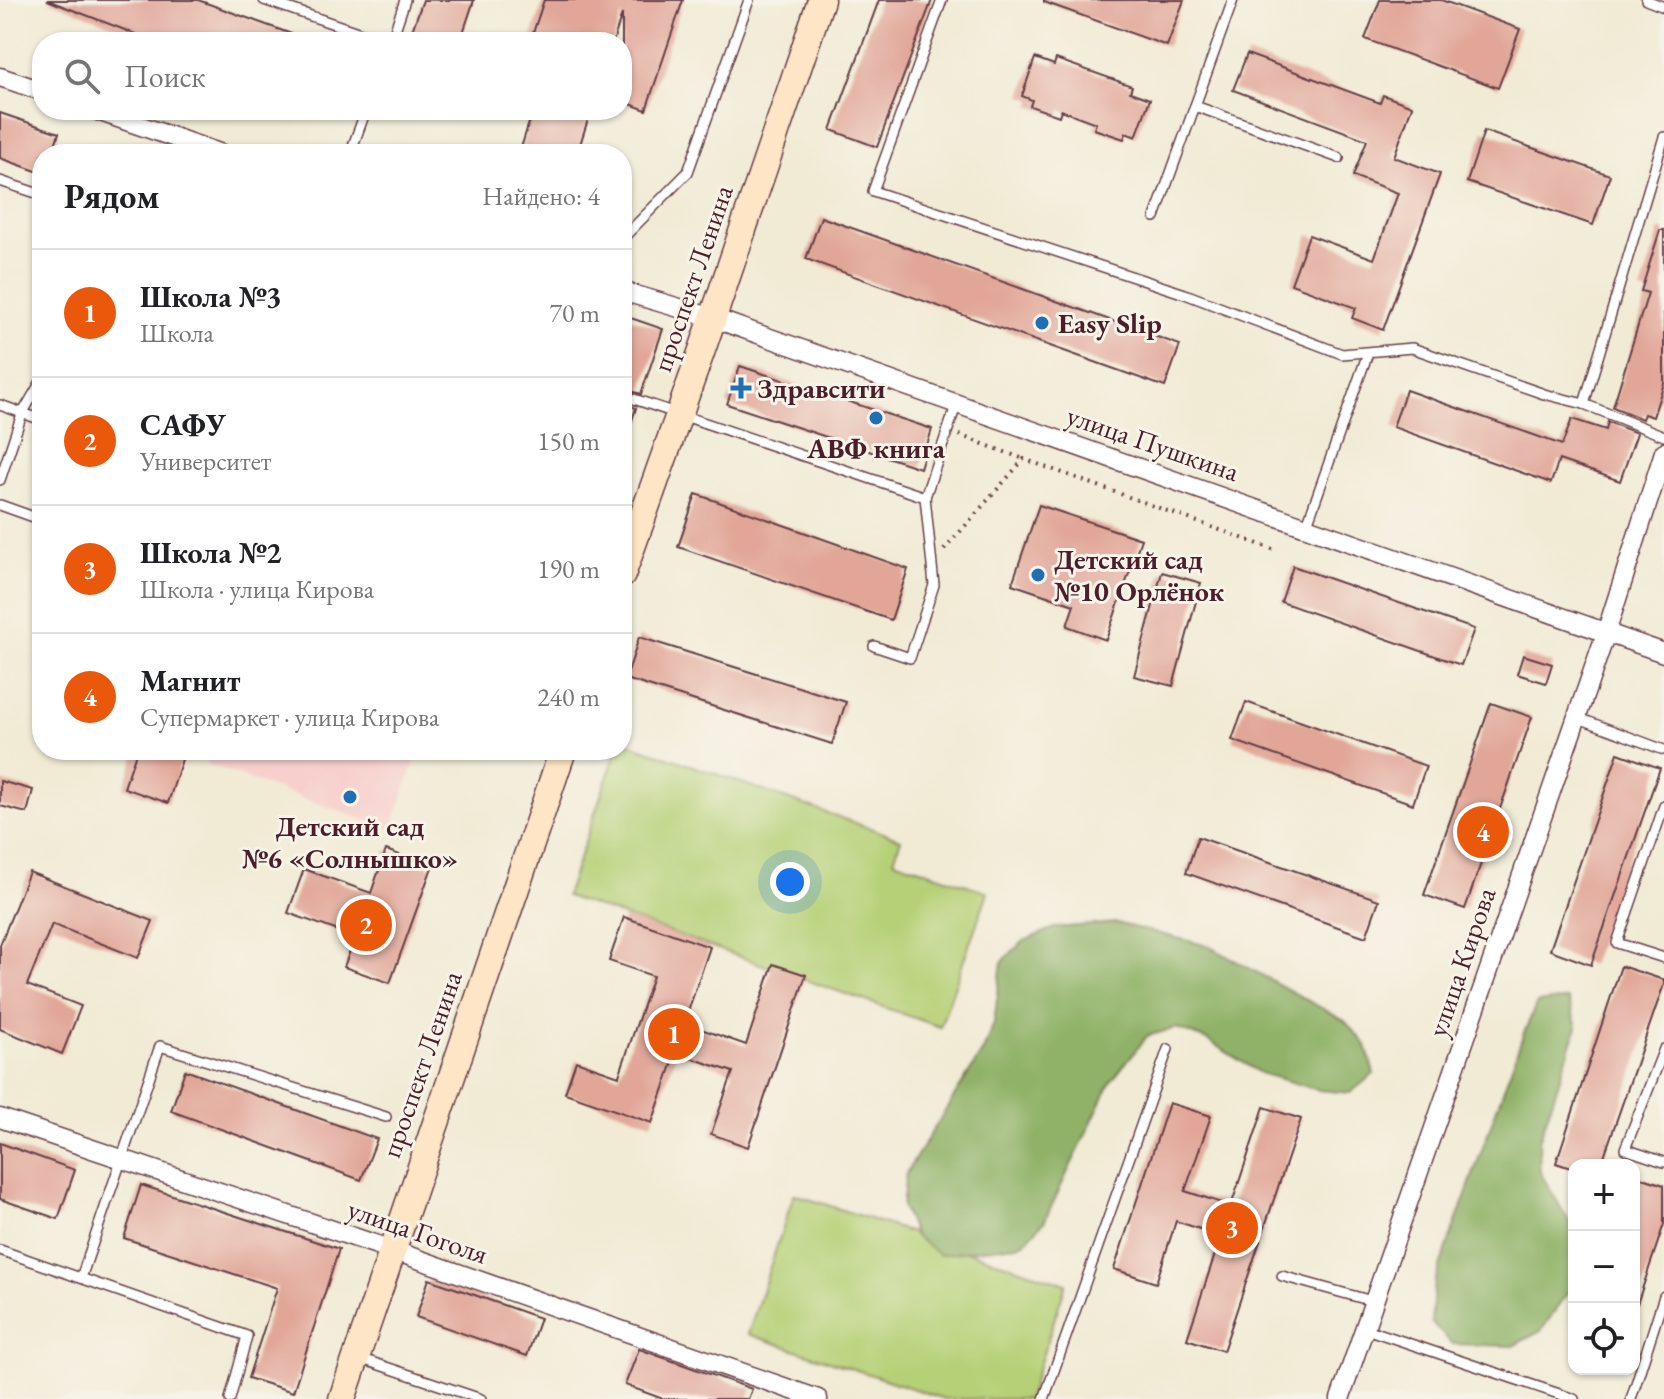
<!DOCTYPE html>
<html lang="ru">
<head>
<meta charset="utf-8">
<style>
  body { margin:0; font-family:"EB Garamond",serif; background:#f6f6f6; color:#202124 }
  .controls { position:absolute; right:24px; bottom:24px; display:grid; overflow:hidden; border-radius:16px; box-shadow:0 2px 6px #0004 }
  .controls button { width:72px; height:72px; display:grid; place-items:center; padding:0; border:0; border-bottom:2px solid #e0e0e0; background:#fff; color:#202124; font:40px sans-serif }
  .you { position:absolute; left:790px; top:882px; width:28px; height:28px; margin:-20px; border:6px solid #fff; border-radius:50%; background:#1a73e8; box-shadow:0 0 0 12px #1a73e833 }
  .badge { display:grid; place-items:center; width:52px; height:52px; border-radius:50%; background:#ea580c; color:#fff; font-size:26px; font-weight:700 }
  .pin { position:absolute; translate:-50% -50%; border:4px solid #fff; box-shadow:0 2px 8px #0006 }
  .list { margin:0; padding:0; list-style:none }
  h2 { display:flex; justify-content:space-between; align-items:center; height:104px; margin:0; padding:0 32px; font-size:34px }
  h2 small { font-size:26px; font-weight:400; color:#757577 }
  .list li { display:grid; grid-template-columns:52px 1fr auto; gap:24px; align-items:center; box-sizing:border-box; height:128px; padding:0 32px; border-top:2px solid #e0e0e0 }
  .list b { display:block; font-size:30px; white-space:nowrap }
  .list p { margin:0; font-size:26px; white-space:nowrap; color:#757577 }
  .list em { font-size:26px; font-style:normal; color:#757577 }
  .icon { flex:none; width:44px; height:44px; fill:none; stroke:currentColor; stroke-width:2; stroke-linecap:round; stroke-linejoin:round }
  .map { position:relative; flex:none; width:1664px; height:1399px; overflow:hidden }
  .search { position:absolute; background:#fff; box-shadow:0 2px 6px #0004; left:32px; top:32px; width:600px; height:88px; display:flex; align-items:center; gap:20px; box-sizing:border-box; padding:0 28px; border-radius:32px; color:#757577; font-size:30px }
  .panel { position:absolute; background:#fff; box-shadow:0 2px 6px #0004; left:32px; top:144px; width:600px; height:616px; border-radius:32px }
  .map>svg:first-child { display:block }
</style>
</head>
<body>
<div class="map">
<svg width="1664" height="1399" viewBox="0 0 1664 1399">
  <rect width="100%" height="100%" fill="#f7f3e8"/>
  <filter id="ink" filterUnits="userSpaceOnUse"><feTurbulence type="fractalNoise" baseFrequency=".0125" numOctaves="2"/><feDisplacementMap in="SourceGraphic" scale="16" xChannelSelector="R" yChannelSelector="G"/><feConvolveMatrix kernelMatrix="1 2 1 2 8 2 1 2 1" color-interpolation-filters="sRGB"/></filter>
  <filter id="wash" filterUnits="userSpaceOnUse"><feTurbulence type="fractalNoise" baseFrequency=".006" numOctaves="4" result="noise"/><feDisplacementMap in="SourceGraphic" scale="32" xChannelSelector="R" yChannelSelector="G"/><feGaussianBlur stdDeviation="1.8" result="paint"/><feColorMatrix in="noise" values="0 0 0 0 0 0 0 0 0 0 0 0 0 0 0 0 0 1.4 0 .05"/><feComposite in="paint" operator="in"/></filter>
  <g filter="url(#wash)">
    <rect width="100%" height="100%" fill="#f1ebd5"/>
    <path fill="#f7d0cd" d="M 211,750 L 419,750 L 391,829 L 206,764 Z"/>
    <g fill="#b5d076" stroke="#807850" stroke-width="2">
      <path d="M 622,741 L 901,839 L 894,860 L 988,892 L 940,1027 L 566,896 L 617,750 L 622,750 Z"/>
      <path d="M 794,1194 L 1066,1284 L 1028,1399 L 944,1399 L 748,1334 Z"/>
    </g>
    <g fill="#90b267" stroke="#6d6849" stroke-width="2">
      <path d="M 1116,923 L 1209,946 L 1345,1021 L 1366,1045 L 1374,1074 L 1350,1093 L 1319,1090 L 1260,1073 L 1207,1040 L 1176,1028 L 1147,1036 L 1110,1083 L 1044,1222 L 1023,1244 L 939,1255 L 915,1236 L 902,1206 L 906,1173 L 983,1051 L 994,1023 L 1002,962 L 1024,941 L 1054,928 Z"/>
      <path d="M 1568,999 L 1577,1027 L 1539,1141 L 1540,1172 L 1574,1230 L 1574,1283 L 1541,1331 L 1513,1346 L 1452,1344 L 1431,1322 L 1435,1281 L 1523,1035 L 1537,1003 Z"/>
    </g>
    <g id="blocks">
      <g fill="#e1a698">
        <path d="M 47,0 L 198,0 L 308,40 L 156,42 Z"/>
        <path d="M 423,0 L 474,0 L 460,42 L 408,42 Z"/>
        <path d="M 544,0 L 683,0 L 646,110 L 622,101 L 622,14 L 613,42 L 530,42 Z"/>
        <path d="M 879,0 L 932,0 L 877,147 L 831,130 Z"/>
        <path d="M 1044,0 L 1184,0 L 1167,46 L 1044,2 Z"/>
        <path d="M 1380,0 L 1441,0 L 1520,29 L 1498,88 L 1365,39 Z"/>
        <path d="M 1247,54 L 1380,103 L 1383,95 L 1412,106 L 1394,157 L 1440,174 L 1383,330 L 1352,318 L 1356,308 L 1291,284 L 1309,235 L 1374,259 L 1398,193 L 1353,176 L 1367,140 L 1233,90 Z"/>
        <path d="M 1035,58 L 1054,65 L 1056,59 L 1132,86 L 1130,92 L 1150,99 L 1136,137 L 1126,133 L 1124,139 L 1094,129 L 1096,123 L 1061,110 L 1059,116 L 1030,106 L 1032,100 L 1022,96 Z"/>
        <path d="M 533,110 L 591,110 L 577,154 L 529,154 L 520,151 Z"/>
        <path d="M 0,113 L 59,133 L 52,154 L 42,154 L 42,173 L 0,158 Z"/>
        <path d="M 1484,131 L 1610,175 L 1593,225 L 1467,182 Z"/>
        <path d="M 821,217 L 1180,345 L 1165,387 L 806,259 Z"/>
        <path d="M 1660,230 L 1664,230 L 1664,383 L 1653,417 L 1644,414 L 1642,419 L 1613,407 L 1648,293 L 1641,291 Z"/>
        <path d="M 622,315 L 663,329 L 641,394 L 622,388 Z"/>
        <path d="M 740,366 L 932,429 L 920,468 L 727,404 Z"/>
        <path d="M 1406,390 L 1562,445 L 1572,419 L 1606,430 L 1608,422 L 1637,433 L 1620,481 L 1559,460 L 1551,483 L 1393,427 Z"/>
        <path d="M 622,403 L 636,408 L 625,442 L 622,442 Z"/>
        <path d="M 696,494 L 908,569 L 891,620 L 678,547 Z"/>
        <path d="M 1039,505 L 1141,539 L 1106,640 L 1067,626 L 1074,605 L 1012,584 Z"/>
        <path d="M 1293,566 L 1474,629 L 1461,665 L 1281,602 Z"/>
        <path d="M 1162,572 L 1201,583 L 1173,686 L 1134,676 Z"/>
        <path d="M 639,637 L 846,702 L 832,744 L 626,679 Z"/>
        <path d="M 1523,655 L 1552,664 L 1546,683 L 1517,674 Z"/>
        <path d="M 1246,702 L 1426,766 L 1413,804 L 1232,740 Z"/>
        <path d="M 1491,703 L 1532,717 L 1465,909 L 1424,895 Z"/>
        <path d="M 137,750 L 185,750 L 168,803 L 124,788 Z"/>
        <path d="M 1618,753 L 1660,768 L 1591,965 L 1550,950 Z"/>
        <path d="M 0,781 L 33,790 L 27,813 L 0,806 Z"/>
        <path d="M 1198,837 L 1379,900 L 1366,937 L 1186,873 Z"/>
        <path d="M 386,850 L 432,867 L 390,983 L 344,967 L 355,937 L 288,913 L 304,869 L 371,893 Z"/>
        <path d="M 29,872 L 153,921 L 138,958 L 52,924 L 27,985 L 81,1006 L 62,1054 L 0,1029 L 0,945 Z"/>
        <path d="M 624,917 L 710,947 L 684,1023 L 746,1045 L 773,964 L 806,975 L 748,1147 L 711,1134 L 733,1072 L 676,1053 L 652,1123 L 565,1093 L 576,1061 L 619,1076 L 653,976 L 609,961 Z"/>
        <path d="M 1621,966 L 1664,980 L 1664,984 L 1601,1165 L 1574,1165 L 1574,1169 L 1556,1163 Z"/>
        <path d="M 185,1070 L 377,1139 L 361,1180 L 171,1111 Z"/>
        <path d="M 1169,1103 L 1211,1116 L 1185,1191 L 1231,1206 L 1264,1107 L 1301,1119 L 1223,1351 L 1187,1339 L 1221,1236 L 1176,1221 L 1156,1283 L 1114,1269 Z"/>
        <path d="M 0,1143 L 75,1170 L 58,1219 L 0,1199 Z"/>
        <path d="M 1634,1175 L 1664,1185 L 1664,1224 L 1637,1304 L 1634,1303 Z"/>
        <path d="M 141,1185 L 339,1249 L 293,1392 L 248,1378 L 277,1288 L 124,1238 Z"/>
        <path d="M 429,1279 L 540,1318 L 527,1356 L 416,1317 Z"/>
        <path d="M 639,1349 L 752,1389 L 748,1399 L 663,1399 L 625,1385 Z"/>
      </g>
    </g>
  </g>
  <g filter="url(#ink)">
    <use href="#blocks" fill-opacity="0" stroke="#633e44" stroke-width="2"/>
    <g fill="none" stroke-linecap="round" stroke-linejoin="round">
      <defs>
        <g id="lane">
          <path d="M 264,0 L 387,42"/>
          <path d="M 942,0 L 873,191 L 1185,294 L 1342,354 L 1412,348 L 1544,394 L 1584,404 L 1664,436"/>
          <path d="M 1646,0 L 1664,7"/>
          <path d="M 391,42 L 405,0"/>
          <path d="M 1195,106 L 1339,158"/>
          <path d="M 350,154 L 366,110"/>
          <path d="M 0,181 L 42,195"/>
          <path d="M 1155,217 L 1233,0"/>
          <path d="M 622,239 L 688,172 L 749,0"/>
          <path d="M 622,395 L 925,497 L 934,585 L 910,658 L 874,646"/>
          <path d="M 1584,404 L 1664,137"/>
          <path d="M 0,405 L 42,420"/>
          <path d="M 0,480 L 22,414 L 42,380"/>
          <path d="M 925,497 L 957,403"/>
          <path d="M 0,505 L 42,520"/>
          <path d="M 1306,527 L 1368,353"/>
          <path d="M 1576,717 L 1664,750"/>
          <path d="M 1664,806 L 1617,943 L 1664,958"/>
          <path d="M 1664,1049 L 1625,1149 L 1664,1162"/>
          <path d="M 0,1250 L 247,1336 L 230,1399"/>
          <path d="M 1282,1276 L 1372,1301"/>
          <path d="M 81,1278 L 160,1046 L 386,1117"/>
          <path d="M 1363,1328 L 1574,1399"/>
          <path d="M 359,1358 L 481,1399"/>
          <path d="M 1044,1399 L 1168,1049"/>
          <path d="M 1631,1399 L 1664,1296"/>
        </g>
        <g id="street">
          <path d="M 0,77 L 42,91"/>
          <path d="M 95,110 L 222,154"/>
          <path d="M 622,291 L 713,318 L 1664,653"/>
          <path d="M 0,1118 L 392,1250 L 818,1399"/>
          <path d="M 1340,1399 L 1606,633 L 1664,452"/>
        </g>
        <g id="secondary">
          <path d="M 622,575 L 702,350 L 821,0"/>
          <path d="M 342,1399 L 563,750"/>
        </g>
      </defs>
      <use href="#lane" stroke="#633e44" stroke-width="12"/>
      <use href="#street" stroke="#633e44" stroke-width="21"/>
      <use href="#secondary" stroke="#633e44" stroke-width="29"/>
      <g stroke="#633e44" stroke-width="4" stroke-dasharray="2 6" stroke-linecap="butt">
        <path d="M 959,435 L 1024,459"/>
        <path d="M 944,550 L 1024,459 L 1275,550"/>
      </g>
      <use href="#lane" stroke="#fff" stroke-width="9"/>
      <use href="#street" stroke="#fff" stroke-width="18"/>
      <use href="#secondary" stroke="#fde5c5" stroke-width="26"/>
    </g>
  </g>
  <g fill="#1f6fb2" stroke="#f7f3e8" stroke-width="3">
    <circle cx="1042" cy="323" r="8"/>
    <path d="M737 376h8v8h8v8h-8v8h-8v-8h-8v-8h8z"/>
    <circle cx="876" cy="418" r="8"/>
    <circle cx="1038" cy="575" r="8"/>
    <circle cx="350" cy="797" r="8"/>
  </g>
  <g text-anchor="middle" dominant-baseline="central" stroke-width="6" stroke-linejoin="round" paint-order="stroke">
    <g font-size="28" fill="#4a1f2b" stroke="#f7f3e8">
      <text transform="translate(692 278) rotate(-71)">проспект Ленина</text>
      <text transform="translate(1153 443) rotate(19)">улица Пушкина</text>
      <text transform="translate(1461 962) rotate(-71)">улица Кирова</text>
      <text transform="translate(421 1064) rotate(-71)">проспект Ленина</text>
      <text transform="translate(418 1231) rotate(19)">улица Гоголя</text>
    </g>
    <g font-size="28" font-weight="bold" fill="#4a1f2b" stroke="#f7f3e8" text-anchor="start">
      <text x="1058" y="323">Easy Slip</text>
      <text x="757" y="388">Здравсити</text>
      <text x="876" y="448" text-anchor="middle">АВФ книга</text>
      <text x="1054" y="559">Детский сад<tspan x="1054" dy="32">№10 Орлёнок</tspan></text>
      <text x="350" y="826" text-anchor="middle">Детский сад<tspan x="350" dy="32">№6 «Солнышко»</tspan></text>
    </g>
  </g>
</svg>
<div class="controls">
<button>+</button>
<button>−</button>
<button><svg class="icon" aria-label="locate" viewBox="0 0 24 24"><circle cx="12" cy="12" r="6"/><path d="M12 2v4M12 18v4M2 12h4M18 12h4"/></svg></button>
</div>
<div class="you"></div>
<div class="pin badge" style="left:674px;top:1034px">1</div>
<div class="pin badge" style="left:366px;top:925px">2</div>
<div class="pin badge" style="left:1232px;top:1228px">3</div>
<div class="pin badge" style="left:1483px;top:832px">4</div>
<div class="search"><svg class="icon" aria-label="search" viewBox="0 0 24 24"><circle cx="10" cy="10" r="6"/><path d="M15 15l6 6"/></svg>Поиск</div>
<section class="panel">
<h2>Рядом<small>Найдено: 4</small></h2>
<ul class="list">
<li><span class="badge">1</span><div><b>Школа №3</b><p>Школа</p></div><em>70 m</em></li>
<li><span class="badge">2</span><div><b>САФУ</b><p>Университет</p></div><em>150 m</em></li>
<li><span class="badge">3</span><div><b>Школа №2</b><p>Школа · улица Кирова</p></div><em>190 m</em></li>
<li><span class="badge">4</span><div><b>Магнит</b><p>Супермаркет · улица Кирова</p></div><em>240 m</em></li>
</ul>
</section>
</div>
</body>
</html>
